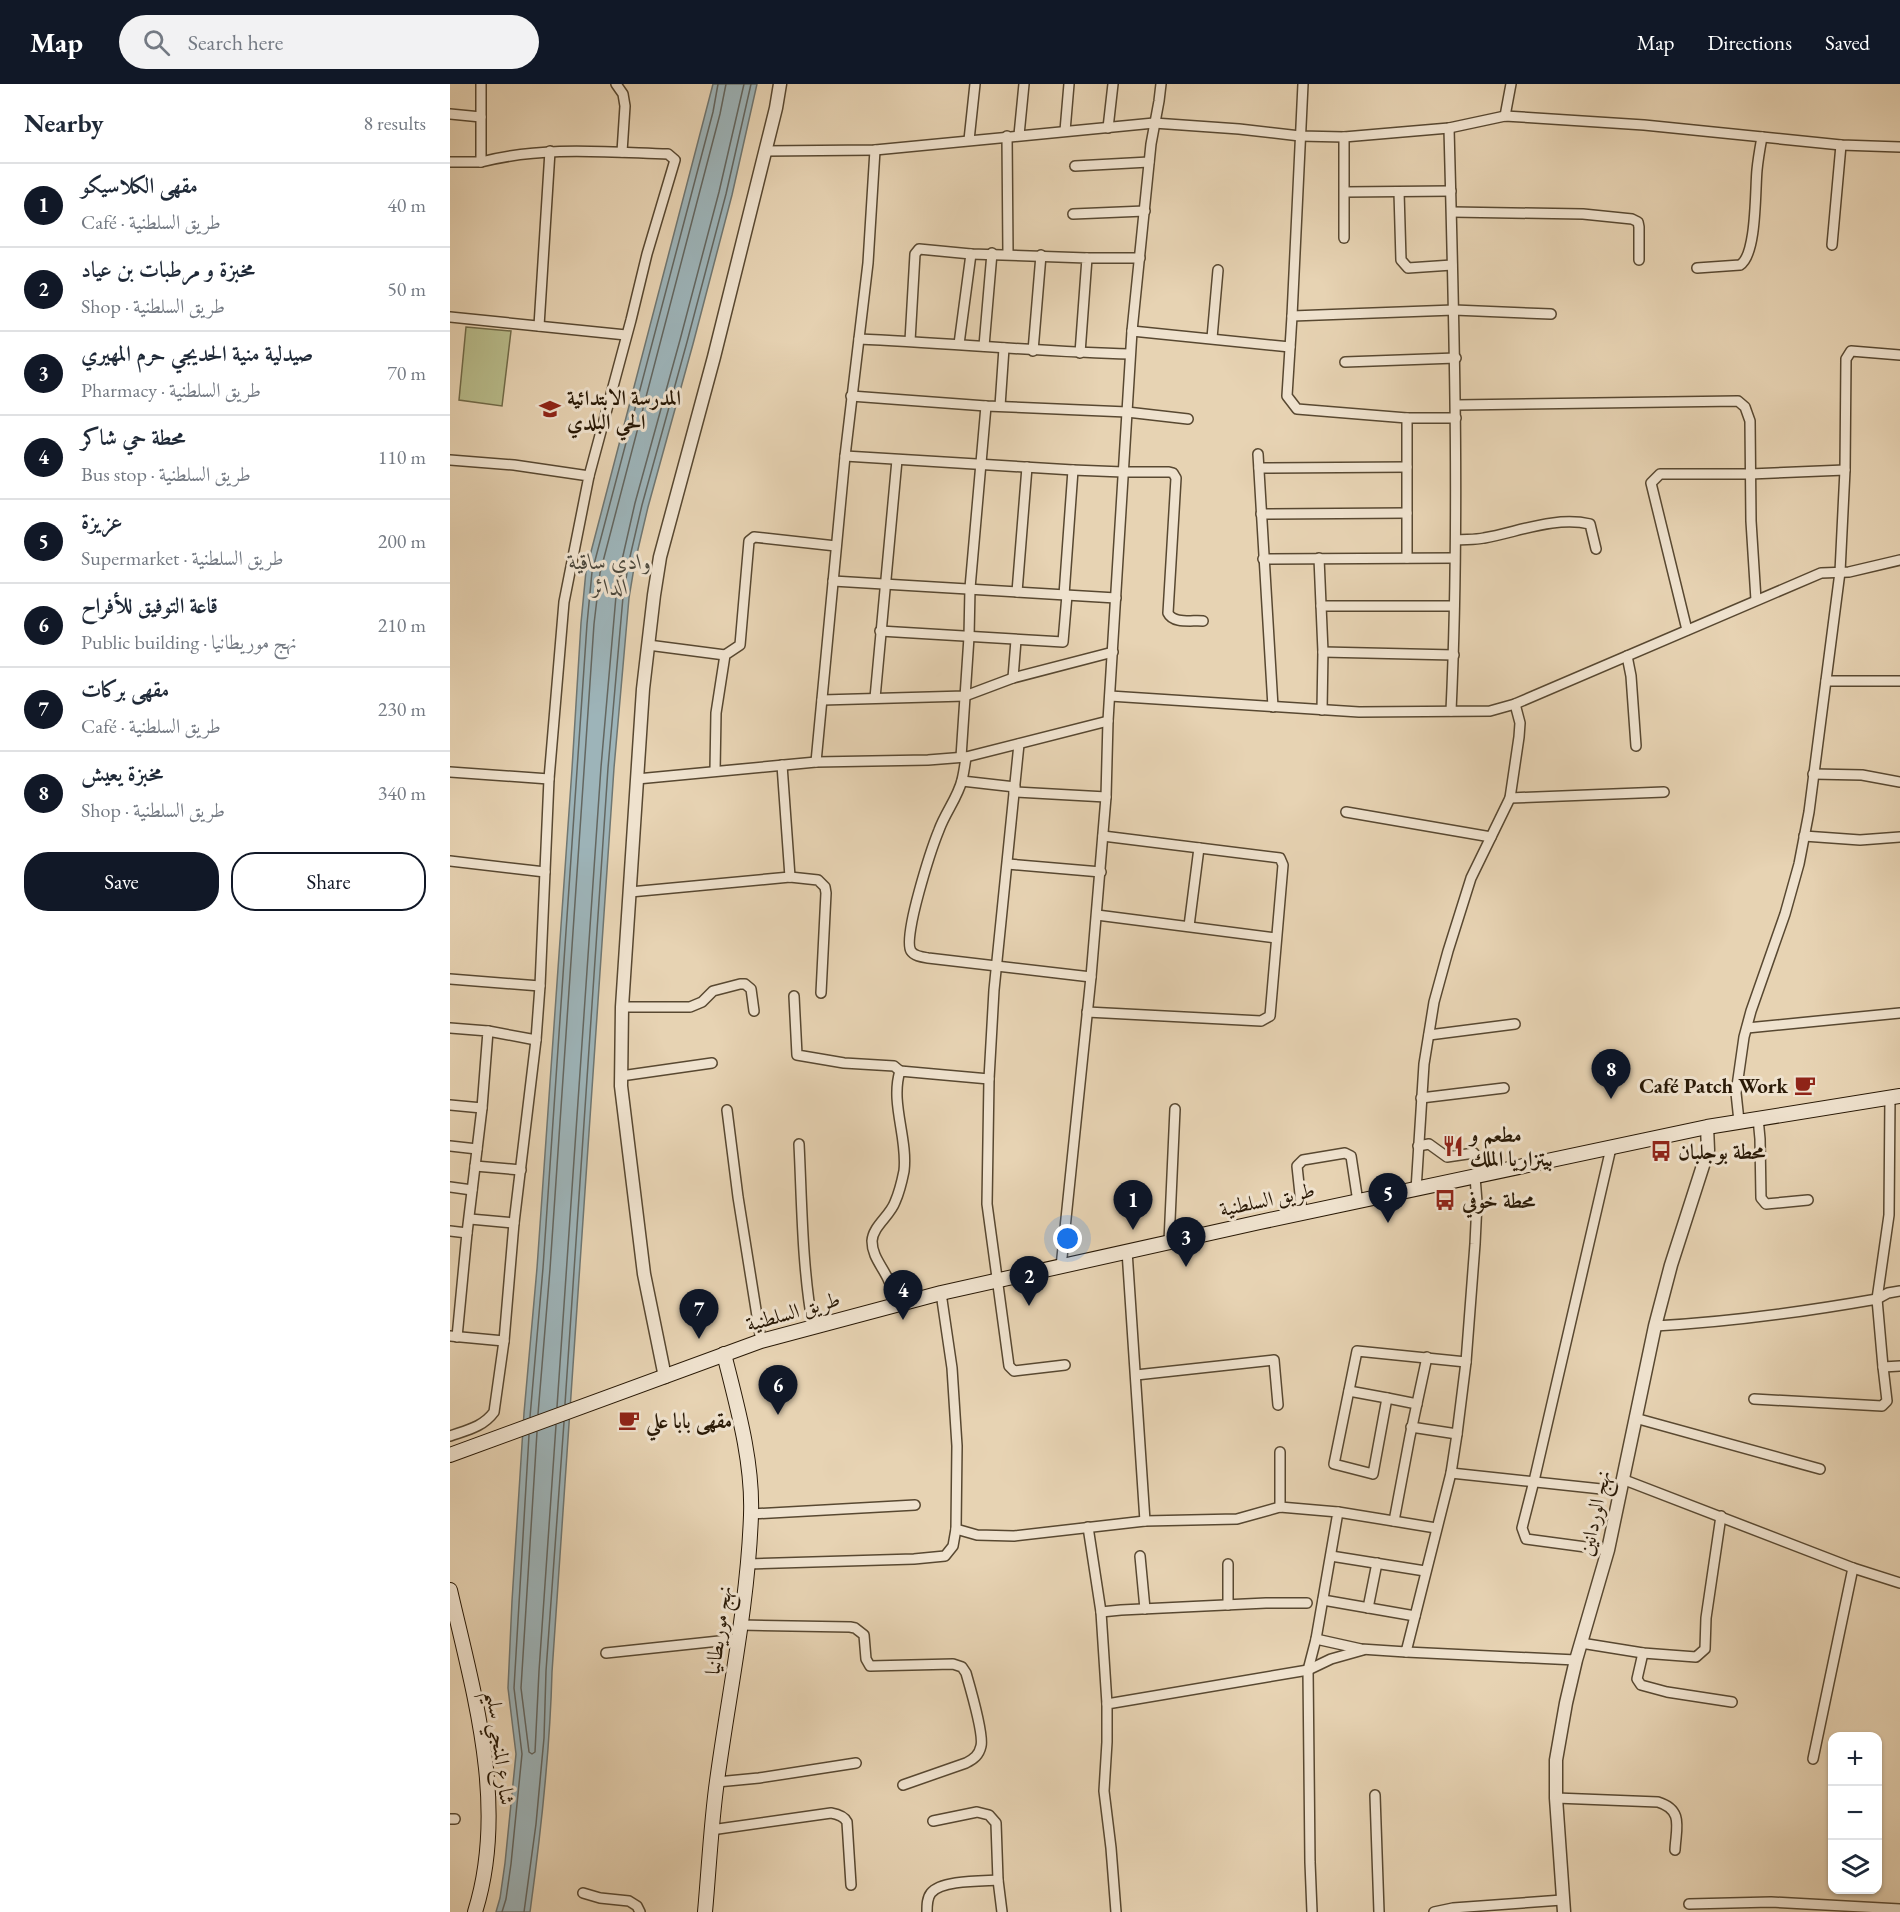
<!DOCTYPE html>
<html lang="en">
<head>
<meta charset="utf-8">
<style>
  body { margin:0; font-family:"EB Garamond",Amiri,serif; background:#f2f2f3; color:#1f2937 }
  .controls { position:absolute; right:18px; bottom:18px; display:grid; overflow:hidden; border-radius:12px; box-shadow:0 2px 4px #0004 }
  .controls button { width:54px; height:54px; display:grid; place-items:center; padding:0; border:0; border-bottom:2px solid #e0e1e3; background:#fff; color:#1f2937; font:30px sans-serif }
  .you { position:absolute; left:618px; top:1155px; width:21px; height:21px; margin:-15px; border:4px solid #fff; border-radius:50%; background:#1a73e8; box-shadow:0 0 0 9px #1a73e833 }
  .badge { display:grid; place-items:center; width:39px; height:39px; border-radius:50%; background:#111827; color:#fff; font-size:20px; font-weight:700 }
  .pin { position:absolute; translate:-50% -50px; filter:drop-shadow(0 2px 3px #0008) }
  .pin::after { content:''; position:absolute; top:32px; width:21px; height:18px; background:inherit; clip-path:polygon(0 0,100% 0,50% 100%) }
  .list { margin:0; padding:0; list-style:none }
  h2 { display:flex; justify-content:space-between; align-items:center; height:78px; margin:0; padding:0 24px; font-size:26px }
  h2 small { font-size:20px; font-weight:400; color:#747a83 }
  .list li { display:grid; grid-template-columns:39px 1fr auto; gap:18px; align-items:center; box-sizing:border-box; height:84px; padding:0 24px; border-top:2px solid #e0e1e3 }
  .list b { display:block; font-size:22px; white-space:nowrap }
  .list p { margin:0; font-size:20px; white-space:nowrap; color:#747a83 }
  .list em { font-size:20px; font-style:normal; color:#747a83 }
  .actions { display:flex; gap:12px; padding:18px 24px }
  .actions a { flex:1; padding:14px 0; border:2px solid #111827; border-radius:24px; text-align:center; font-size:21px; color:#111827 }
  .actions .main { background:#111827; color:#fff }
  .icon { flex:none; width:33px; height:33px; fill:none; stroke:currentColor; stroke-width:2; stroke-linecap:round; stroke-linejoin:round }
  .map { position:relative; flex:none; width:1450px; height:1828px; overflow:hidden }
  header { display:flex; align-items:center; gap:36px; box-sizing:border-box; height:84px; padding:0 30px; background:#111827; color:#fff }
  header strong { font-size:28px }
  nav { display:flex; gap:33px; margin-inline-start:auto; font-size:21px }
  .search { width:420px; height:54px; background:#f2f2f3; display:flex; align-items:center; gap:15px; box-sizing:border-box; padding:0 21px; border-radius:33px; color:#747a83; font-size:22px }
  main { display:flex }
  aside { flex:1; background:#fff }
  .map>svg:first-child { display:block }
</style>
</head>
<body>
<header>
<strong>Map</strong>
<div class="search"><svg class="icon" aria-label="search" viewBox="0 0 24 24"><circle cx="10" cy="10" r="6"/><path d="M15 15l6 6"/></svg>Search here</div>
<nav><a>Map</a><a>Directions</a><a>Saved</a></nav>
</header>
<main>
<aside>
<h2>Nearby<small>8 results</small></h2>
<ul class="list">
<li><span class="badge">1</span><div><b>مقهى الكلاسيكو</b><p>Café · طريق السلطنية</p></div><em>40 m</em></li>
<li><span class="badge">2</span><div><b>مخبزة و مرطبات بن عياد</b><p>Shop · طريق السلطنية</p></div><em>50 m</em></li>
<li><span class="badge">3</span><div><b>صيدلية منية الحديجي حرم المهيري</b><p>Pharmacy · طريق السلطنية</p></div><em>70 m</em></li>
<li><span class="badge">4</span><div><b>محطة حي شاكر</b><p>Bus stop · طريق السلطنية</p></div><em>110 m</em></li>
<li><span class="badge">5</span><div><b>عزيزة</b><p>Supermarket · طريق السلطنية</p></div><em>200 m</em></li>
<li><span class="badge">6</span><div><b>قاعة التوفيق للأفراح</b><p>Public building · نهج موريطانيا</p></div><em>210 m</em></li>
<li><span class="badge">7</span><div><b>مقهى بركات</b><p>Café · طريق السلطنية</p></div><em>230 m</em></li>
<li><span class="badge">8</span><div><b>مخبزة يعيش</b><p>Shop · طريق السلطنية</p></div><em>340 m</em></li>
</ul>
<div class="actions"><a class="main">Save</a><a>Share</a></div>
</aside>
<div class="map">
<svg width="1450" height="1828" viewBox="0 0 1450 1828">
  <rect width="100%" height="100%" fill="#e7d3b3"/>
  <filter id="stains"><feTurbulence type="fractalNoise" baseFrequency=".00333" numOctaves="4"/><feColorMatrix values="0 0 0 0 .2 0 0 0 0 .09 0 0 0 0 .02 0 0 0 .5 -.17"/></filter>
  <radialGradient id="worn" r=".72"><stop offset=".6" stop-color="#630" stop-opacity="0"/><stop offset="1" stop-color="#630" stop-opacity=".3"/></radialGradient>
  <path fill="#b8bc8b" stroke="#706a48" stroke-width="1.5" d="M 16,243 L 61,247 L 52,322 L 9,316 Z"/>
  <path fill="#9db4b9" stroke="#6f7671" stroke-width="1.5" d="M 263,0 L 307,0 L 282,111 L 243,260 L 198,423 L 185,478 L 179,514 L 164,684 L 102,1588 C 100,1669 91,1748 80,1828 L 46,1828 L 50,1814 L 55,1779 L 66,1670 L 58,1604 L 62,1517 L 74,1329 L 87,1184 L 122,685 L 131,539 L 136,487 Z"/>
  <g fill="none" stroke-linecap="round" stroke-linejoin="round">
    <g stroke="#636660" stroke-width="1.5">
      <path d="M 115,1320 L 158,684 L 173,513 L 179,477 L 192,421 L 237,258 L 276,110 L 301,0"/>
      <path d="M 107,1323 L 151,683 L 166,512 L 172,476 L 185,419 L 230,256 L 269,108 L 294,0"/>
      <path d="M 88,1330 L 100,1185 L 144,540 L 150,489 L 270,30 L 276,0"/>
      <path d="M 80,1333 L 93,1184 L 137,540 L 142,488 L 263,28 L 268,0"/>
      <path d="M 87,1348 L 71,1604 L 79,1668 L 82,1670 L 85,1668 L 89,1587 L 106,1341"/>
      <path d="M 52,1828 L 56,1815 L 61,1780 L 72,1670 L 64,1604 L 79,1351"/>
      <path d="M 74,1828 L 86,1740 L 94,1654 L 96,1587 L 114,1338"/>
    </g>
    <defs>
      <g id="minor">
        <path d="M 166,0 L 173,10 L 175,22 L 172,68"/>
        <path d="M 853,0 L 842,232 L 837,312 L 847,325 L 957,334 L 1006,334"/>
        <path d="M 0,30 L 31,33"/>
        <path d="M 1055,32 L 1061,0"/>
        <path d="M 658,44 L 663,0"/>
        <path d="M 999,44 C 1004,238 1010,433 1001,627"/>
        <path d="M 615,47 L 619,0"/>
        <path d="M 569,51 L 574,0"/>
        <path d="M 557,52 L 558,170"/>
        <path d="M 519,56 L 525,0"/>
        <path d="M 315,67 L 425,66 L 704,39 L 789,45 L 850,52 L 894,53 L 999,44 L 1055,32 L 1194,41 L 1391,61 L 1450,63"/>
        <path d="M 0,78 L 31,78 L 31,0"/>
        <path d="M 31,78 C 93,62 155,68 218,70 L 225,76 L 197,170 L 181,236 L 139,392"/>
        <path d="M 625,82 L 699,78"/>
        <path d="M 895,108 L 1001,107"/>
        <path d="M 949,108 L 951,176 L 958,184 L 1002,181"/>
        <path d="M 1002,128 L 1133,130 L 1182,135 L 1188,138 L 1189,143 L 1189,176"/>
        <path d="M 623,130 L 695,127"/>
        <path d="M 894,154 L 894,53"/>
        <path d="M 1382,161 L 1391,61"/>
        <path d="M 637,174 L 690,174"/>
        <path d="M 1247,184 L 1290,181 C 1307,171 1305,105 1307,86 C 1308,75 1310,64 1312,53"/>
        <path d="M 842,232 L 1004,226 L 1101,230"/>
        <path d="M 0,233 L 176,251"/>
        <path d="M 89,242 L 100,67"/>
        <path d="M 682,247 L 840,263"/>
        <path d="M 762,254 L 768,186"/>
        <path d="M 409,255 C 500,259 590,268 680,270"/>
        <path d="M 460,257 L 465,170 L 469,165 L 521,170 L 637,174 L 630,269"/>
        <path d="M 509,260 L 521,170"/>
        <path d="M 534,262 L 542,169"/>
        <path d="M 583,267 L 591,171"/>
        <path d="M 895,278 L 1006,274"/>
        <path d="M 401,312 L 536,322 L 677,328 L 738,335"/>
        <path d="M 1006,321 L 1288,317 L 1295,323 L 1300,337 L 1301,437 L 1306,516"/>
        <path d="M 550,322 L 554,264"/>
        <path d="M 808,370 L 823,623"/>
        <path d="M 395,372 L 623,386 L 673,388 L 719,388 L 723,389 L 726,394 L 718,529 C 723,540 742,536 753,537"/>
        <path d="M 0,376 L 64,381 L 139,392 L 114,518 L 99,695 L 90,902 L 86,956 L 64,1139 L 54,1257 L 44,1328 C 33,1343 17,1346 0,1352"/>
        <path d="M 809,384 L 957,383"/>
        <path d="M 811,430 L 957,429"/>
        <path d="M 1006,456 C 1015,455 1025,456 1034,454 C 1068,448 1105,432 1140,440 L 1146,465"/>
        <path d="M 869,474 L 873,568 L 872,626"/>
        <path d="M 957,474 L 957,334"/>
        <path d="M 813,475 L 1004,474"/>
        <path d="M 383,497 L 666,514"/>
        <path d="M 567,508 L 577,383"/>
        <path d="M 614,511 L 623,386"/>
        <path d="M 871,522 L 1004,522"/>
        <path d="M 1237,546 L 1201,399 L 1210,390 L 1300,390 L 1395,386"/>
        <path d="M 430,547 L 613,558 L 617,511"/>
        <path d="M 198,561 L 275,571"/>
        <path d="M 873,568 L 1004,571"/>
        <path d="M 1177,572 L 1181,592 L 1186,662"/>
        <path d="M 563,594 L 566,556"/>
        <path d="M 1376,597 L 1450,597"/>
        <path d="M 660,612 L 909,628 L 1040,627 L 1065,620 L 1371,489 L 1399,488 L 1450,476"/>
        <path d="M 425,614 L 447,376"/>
        <path d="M 372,616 L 515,612 L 563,594 L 663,568"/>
        <path d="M 569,660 L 544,906 L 539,995 L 537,1120 L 559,1282 L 564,1287 L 615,1281"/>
        <path d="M 511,673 L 519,553 L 520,504 L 536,322"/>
        <path d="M 516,673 C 515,680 514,688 512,696 C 508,713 495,729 489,746 C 482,763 452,854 461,867 C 464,872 472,873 478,874 L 641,893"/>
        <path d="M 366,678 L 395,372 L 418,179 L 425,66"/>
        <path d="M 332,681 L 340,793"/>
        <path d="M 265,687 L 266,629 L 275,571 L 290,561 L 299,457 L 304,453 L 386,462"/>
        <path d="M 0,688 L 99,695"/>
        <path d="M 1363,690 L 1412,691 L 1450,698"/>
        <path d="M 187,695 L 366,678 L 478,676 L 516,673 L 658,637"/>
        <path d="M 512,697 L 565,703"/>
        <path d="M 564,708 L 656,713"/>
        <path d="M 1060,714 L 1214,708"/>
        <path d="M 896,728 L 1041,753"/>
        <path d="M 1354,752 L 1410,756 L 1450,753"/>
        <path d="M 0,777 L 95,788"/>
        <path d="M 558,780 L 651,788"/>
        <path d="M 180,808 L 340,793 L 368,796 L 375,803 L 376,809 L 371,909"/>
        <path d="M 647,831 L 826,854"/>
        <path d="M 739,842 L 749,764"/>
        <path d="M 0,895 L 90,902"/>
        <path d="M 344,912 L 347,971 L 394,979 L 444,982 L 450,987"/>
        <path d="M 172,923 L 240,923 L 252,918 L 263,907 L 290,900 L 295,900 L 301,905 L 304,927"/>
        <path d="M 637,928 L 811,937 L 820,932 L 833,781 L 830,774 L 653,752"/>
        <path d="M 0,944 L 38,947 L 32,1024 L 0,1021"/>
        <path d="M 1297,944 L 1450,929"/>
        <path d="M 38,947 L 86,956"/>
        <path d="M 979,951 L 1065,940"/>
        <path d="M 171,992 L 262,979"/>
        <path d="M 971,1014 L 1054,1004"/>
        <path d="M 277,1026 L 288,1113 L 311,1257"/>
        <path d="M 1308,1034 L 1310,1055 L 1311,1114 L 1316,1120 L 1358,1116"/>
        <path d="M 1289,1037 L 1286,1009 L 1294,953 L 1301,927 L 1335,830 L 1349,780 L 1359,728 L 1390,488 L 1395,386 L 1396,275 L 1401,267 L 1450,271"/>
        <path d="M 349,1060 C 352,1121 352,1183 363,1243"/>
        <path d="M 0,1062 L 27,1065"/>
        <path d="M 968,1062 L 979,1060 L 997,1073 L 1024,1069"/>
        <path d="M 25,1082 L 71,1086"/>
        <path d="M 0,1103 L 22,1106"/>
        <path d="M 966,1106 L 974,980 L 984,918 L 998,867 L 1021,794 L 1060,714 L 1069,653 L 1070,639 L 1065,620"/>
        <path d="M 852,1129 L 847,1082 L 853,1076 L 895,1069 L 901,1072 L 908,1118"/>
        <path d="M 20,1135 L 64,1139"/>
        <path d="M 0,1147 L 17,1149 L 7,1253"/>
        <path d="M 17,1149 L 32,1024"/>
        <path d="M 719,1158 L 725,1025"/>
        <path d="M 677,1167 L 695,1437"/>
        <path d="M 611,1183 L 641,893 L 656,713 L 658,637 L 682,247 L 701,60 L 709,17 L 711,0"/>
        <path d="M 491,1209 L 502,1284 L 507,1362 L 506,1445 L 527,1451 L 564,1452 L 695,1437 L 787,1435 L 830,1423 L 888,1428 L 866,1555 L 858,1586 L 860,1778 L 862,1828"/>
        <path d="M 1427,1215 L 1439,1131 L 1440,1013"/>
        <path d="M 1427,1215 L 1438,1209 L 1450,1207"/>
        <path d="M 446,1221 C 444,1212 442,1203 438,1195 C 432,1182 422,1172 422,1157 C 423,1142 440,1132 445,1118 C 449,1109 452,1097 454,1087 C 458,1054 440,1019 450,987 L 539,995"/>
        <path d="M 1205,1242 C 1280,1238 1353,1228 1427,1215 L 1433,1283 L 1450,1282"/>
        <path d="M 0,1252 L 54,1257"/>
        <path d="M 686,1291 L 824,1276 L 828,1321"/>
        <path d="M 899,1307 L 937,1314"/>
        <path d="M 1304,1315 L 1432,1322 L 1437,1317 L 1433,1283"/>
        <path d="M 967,1320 L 937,1314 L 923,1390 L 884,1380 L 907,1267 L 1016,1278"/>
        <path d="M 1185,1334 L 1370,1385"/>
        <path d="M 961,1343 L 1007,1350"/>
        <path d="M 1001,1389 L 1170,1407"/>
        <path d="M 1172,1395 L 1403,1484 L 1450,1499"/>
        <path d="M 830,1423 L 830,1368"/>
        <path d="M 888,1428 L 986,1444"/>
        <path d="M 301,1430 L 465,1421"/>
        <path d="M 944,1437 L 960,1352 L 977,1273"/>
        <path d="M 638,1443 L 651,1528 L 657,1620"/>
        <path d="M 1158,1466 L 1076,1455 L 1072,1444 L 1084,1397 L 1161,1064"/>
        <path d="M 690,1472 L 695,1525"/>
        <path d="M 881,1472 L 975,1487"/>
        <path d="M 298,1480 L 464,1475 L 495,1472 L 503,1462 L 506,1445"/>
        <path d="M 873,1516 L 965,1532"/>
        <path d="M 778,1521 L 778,1480"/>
        <path d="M 918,1524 L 927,1479"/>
        <path d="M 651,1528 L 671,1526 L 816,1519 L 857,1519"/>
        <path d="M 291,1541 L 400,1543 L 405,1544 L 414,1551 L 416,1575 L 420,1582 L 503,1580 L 512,1583 L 516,1589 C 520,1603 534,1650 531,1662 C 529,1671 524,1675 516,1679 L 453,1701"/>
        <path d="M 866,1555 L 911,1565 L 956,1568 L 1001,1389 L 1007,1350 L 1016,1278 L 1025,1160 L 1027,1118 L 1025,1093"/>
        <path d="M 1131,1559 L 1193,1569 L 1246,1573 L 1255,1565 L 1256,1534 L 1271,1432"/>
        <path d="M 956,1568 L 1126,1576"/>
        <path d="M 156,1569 L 288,1555"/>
        <path d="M 1193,1569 L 1187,1595 L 1191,1601 L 1217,1608 L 1282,1618"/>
        <path d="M 1363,1675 L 1403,1484"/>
        <path d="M 267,1698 L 309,1694 L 406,1679"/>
        <path d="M 925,1711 L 929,1828"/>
        <path d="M 1106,1714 L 1208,1718 C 1234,1726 1226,1744 1225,1766"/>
        <path d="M 0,1735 L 5,1735"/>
        <path d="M 483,1737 L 527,1728 L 539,1731 L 546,1739 L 548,1796 L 552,1828"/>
        <path d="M 261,1746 L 381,1729 C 387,1730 394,1732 397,1738 L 401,1801"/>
        <path d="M 133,1809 L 150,1814 L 179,1817 L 187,1822 L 190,1828"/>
        <path d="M 1239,1820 L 1321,1818 L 1450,1825"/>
        <path d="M 477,1828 C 477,1821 477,1814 481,1809 C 491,1796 532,1797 548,1796"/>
        <path d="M 666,1828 L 661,1764 L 654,1707 L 657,1658 L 657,1620 L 858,1586 L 881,1575 L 913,1566"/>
        <path d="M 984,1828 L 1003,1824 L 1112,1816"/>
      </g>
      <g id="tertiary">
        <path d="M 215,1293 L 194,1190 L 171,1002 L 172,923 L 193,605 L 204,511 L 210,473 L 264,273 L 326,24 L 330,0"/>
        <path d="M 1114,1828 L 1106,1714 L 1106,1676 L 1116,1619 L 1126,1576 L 1158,1466 L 1205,1242 L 1221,1181 L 1258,1066 L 1257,1043"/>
      </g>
      <g id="secondary">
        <path d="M 0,1371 L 311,1257 L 491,1209 L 810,1138 L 1257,1043 L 1450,1012"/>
        <path d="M 0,1506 C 24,1610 58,1723 25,1828"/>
        <path d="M 255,1828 C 259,1784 261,1740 267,1697 C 279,1608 298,1520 301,1431 C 303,1377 287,1322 274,1270"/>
      </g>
    </defs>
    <use href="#minor" stroke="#584831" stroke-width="12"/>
    <use href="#tertiary" stroke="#584831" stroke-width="15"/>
    <use href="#secondary" stroke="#291906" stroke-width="16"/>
    <use href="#minor" stroke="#efe2ce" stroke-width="9"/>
    <use href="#tertiary" stroke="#efe2ce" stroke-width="12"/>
    <use href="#secondary" stroke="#efe2ce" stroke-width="14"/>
  </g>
  <defs>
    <symbol id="school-bare" viewBox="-9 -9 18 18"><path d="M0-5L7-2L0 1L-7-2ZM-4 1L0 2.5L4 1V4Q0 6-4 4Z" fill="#8f2418" stroke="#efe2ce" stroke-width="2.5" paint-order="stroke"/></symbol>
    <symbol id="cafe-bare" viewBox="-9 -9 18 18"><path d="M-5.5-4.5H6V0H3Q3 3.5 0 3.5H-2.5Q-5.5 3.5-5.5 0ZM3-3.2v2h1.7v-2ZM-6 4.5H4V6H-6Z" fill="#8f2418" stroke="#efe2ce" stroke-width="2.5" paint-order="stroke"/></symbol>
    <symbol id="restaurant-bare" viewBox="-9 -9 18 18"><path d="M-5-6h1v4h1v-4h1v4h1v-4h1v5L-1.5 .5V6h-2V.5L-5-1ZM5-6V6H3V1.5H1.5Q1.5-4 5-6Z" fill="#8f2418" stroke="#efe2ce" stroke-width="2.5" paint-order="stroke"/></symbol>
    <symbol id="bus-bare" viewBox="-9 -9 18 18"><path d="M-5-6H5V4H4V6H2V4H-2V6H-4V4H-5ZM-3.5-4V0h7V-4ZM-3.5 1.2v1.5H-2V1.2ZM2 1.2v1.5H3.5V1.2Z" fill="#8f2418" stroke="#efe2ce" stroke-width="2.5" paint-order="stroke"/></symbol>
  </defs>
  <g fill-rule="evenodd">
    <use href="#school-bare" x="85" y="310" width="30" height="30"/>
    <use href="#cafe-bare" x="1340" y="986" width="30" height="30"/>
    <use href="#restaurant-bare" x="988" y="1047" width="30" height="30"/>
    <use href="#bus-bare" x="1196" y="1052" width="30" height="30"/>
    <use href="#bus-bare" x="980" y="1101" width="30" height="30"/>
    <use href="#cafe-bare" x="164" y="1321" width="30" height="30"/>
  </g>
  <g text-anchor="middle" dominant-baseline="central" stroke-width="6" stroke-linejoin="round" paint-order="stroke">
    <g font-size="21" font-weight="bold" fill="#291906" stroke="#efe2ce" text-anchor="start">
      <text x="117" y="313">المدرسة الابتدائية<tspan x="117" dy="24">الحي البلدي</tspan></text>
      <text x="1338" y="1001" text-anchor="end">Café Patch Work</text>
      <text x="1020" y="1050">مطعم و<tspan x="1020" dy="24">بيتزاريا الملك</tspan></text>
      <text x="1228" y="1067">محطة بوجلبان</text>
      <text x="1012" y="1116">محطة خوفي</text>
      <text x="196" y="1336">مقهى بابا علي</text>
    </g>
    <g font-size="21" fill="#291906" stroke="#efe2ce">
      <text transform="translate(817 1115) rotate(-12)">طريق السلطنية</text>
      <text transform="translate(343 1227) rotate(-16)">طريق السلطنية</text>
      <text transform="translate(1144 1429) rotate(-78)">نهج الوردانين</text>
      <text transform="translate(268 1546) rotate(-82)">نهج موريطانيا</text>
      <text transform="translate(51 1664) rotate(83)">شارع المنجي سليم</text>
    </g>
    <g font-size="22" font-style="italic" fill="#4c483c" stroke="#efe2ce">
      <text x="160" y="477">وادي ساقية<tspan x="160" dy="25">الدائر</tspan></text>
    </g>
  </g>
  <rect width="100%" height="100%" filter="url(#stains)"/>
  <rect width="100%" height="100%" fill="url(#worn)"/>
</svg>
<div class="controls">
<button>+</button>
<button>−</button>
<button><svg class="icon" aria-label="layers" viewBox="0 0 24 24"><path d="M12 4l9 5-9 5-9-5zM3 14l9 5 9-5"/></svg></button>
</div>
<div class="you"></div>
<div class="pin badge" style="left:683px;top:1146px">1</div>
<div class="pin badge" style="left:579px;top:1222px">2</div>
<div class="pin badge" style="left:736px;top:1183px">3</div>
<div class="pin badge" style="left:453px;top:1236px">4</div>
<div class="pin badge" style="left:938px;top:1139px">5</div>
<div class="pin badge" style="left:328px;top:1331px">6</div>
<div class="pin badge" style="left:249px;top:1255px">7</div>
<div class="pin badge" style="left:1161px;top:1015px">8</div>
</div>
</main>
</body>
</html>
